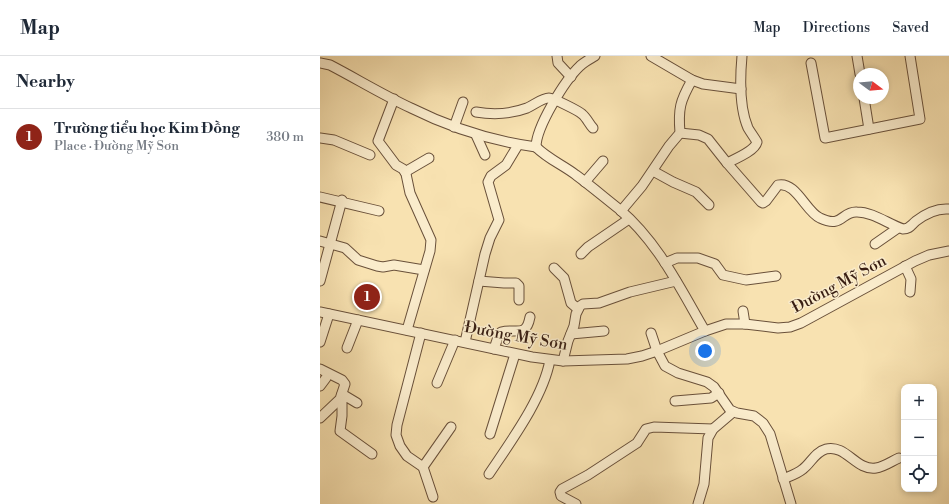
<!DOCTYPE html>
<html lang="en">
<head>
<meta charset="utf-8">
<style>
  body { margin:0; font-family:"Libre Bodoni",serif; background:#f2f2f3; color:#1f2937 }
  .controls { position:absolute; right:12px; bottom:12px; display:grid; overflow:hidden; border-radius:8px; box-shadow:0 2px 6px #0003 }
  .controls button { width:36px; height:36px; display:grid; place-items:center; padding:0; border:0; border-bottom:1px solid #e0e1e3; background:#fff; color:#1f2937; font:20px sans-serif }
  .compass { position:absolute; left:533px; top:12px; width:36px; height:36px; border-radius:50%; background:#fff; box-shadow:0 2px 6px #0003; rotate:106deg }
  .you { position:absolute; left:385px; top:295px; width:14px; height:14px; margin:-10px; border:3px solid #fff; border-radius:50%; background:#1a73e8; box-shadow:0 0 0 6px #1a73e833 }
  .badge { display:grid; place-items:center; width:26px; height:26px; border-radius:50%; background:#8f2418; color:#fff; font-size:13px; font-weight:700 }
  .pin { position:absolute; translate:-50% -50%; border:2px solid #fff; box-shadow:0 1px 4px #0006 }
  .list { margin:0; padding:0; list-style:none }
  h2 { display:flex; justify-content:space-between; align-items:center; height:52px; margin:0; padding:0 16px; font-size:17px }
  h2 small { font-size:13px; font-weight:400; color:#747a83 }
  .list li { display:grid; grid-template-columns:26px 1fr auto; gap:12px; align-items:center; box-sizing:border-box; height:56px; padding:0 16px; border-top:1px solid #e0e1e3 }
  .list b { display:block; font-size:15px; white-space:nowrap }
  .list p { margin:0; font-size:13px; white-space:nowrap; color:#747a83 }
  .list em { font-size:13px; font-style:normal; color:#747a83 }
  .icon { flex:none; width:22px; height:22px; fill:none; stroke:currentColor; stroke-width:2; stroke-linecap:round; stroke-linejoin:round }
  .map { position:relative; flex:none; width:629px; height:448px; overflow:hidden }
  header { display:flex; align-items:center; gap:24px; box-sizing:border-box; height:56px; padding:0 20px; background:#fff; border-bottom:1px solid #e0e1e3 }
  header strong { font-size:19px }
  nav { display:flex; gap:22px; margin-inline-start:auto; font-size:14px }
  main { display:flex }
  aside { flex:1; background:#fff }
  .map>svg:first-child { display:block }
</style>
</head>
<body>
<header>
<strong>Map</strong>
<nav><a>Map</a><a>Directions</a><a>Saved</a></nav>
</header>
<main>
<aside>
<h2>Nearby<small></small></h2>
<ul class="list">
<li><span class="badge">1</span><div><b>Trường tiểu học Kim Đồng</b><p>Place · Đường Mỹ Sơn</p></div><em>380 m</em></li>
</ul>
</aside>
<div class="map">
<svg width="629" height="448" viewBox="0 0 629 448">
  <rect width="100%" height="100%" fill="#f8e2b1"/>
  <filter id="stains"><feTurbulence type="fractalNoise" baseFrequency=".005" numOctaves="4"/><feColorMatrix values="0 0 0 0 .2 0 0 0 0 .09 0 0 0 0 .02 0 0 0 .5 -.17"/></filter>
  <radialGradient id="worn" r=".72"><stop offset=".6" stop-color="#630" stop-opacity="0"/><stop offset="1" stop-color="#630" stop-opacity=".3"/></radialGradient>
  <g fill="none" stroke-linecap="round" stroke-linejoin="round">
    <defs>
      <g id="minor">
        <path d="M 237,0 L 238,7 L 251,21"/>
        <path d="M 331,0 L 372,24 L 383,28 L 421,33"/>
        <path d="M 537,0 L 540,18"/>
        <path d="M 0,7 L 10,9 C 37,23 63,39 91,52 C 131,72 172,85 216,91"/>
        <path d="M 491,7 L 505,82 L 600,63 L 590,0"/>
        <path d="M 544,42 L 549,73"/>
        <path d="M 74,43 L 58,85 L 76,109 L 83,113 L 86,118 L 90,137 L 111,184 L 110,195 L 87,274"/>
        <path d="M 156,56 C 173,59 191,58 207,52 C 214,49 222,42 229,42 C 233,42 259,55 262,58 C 267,62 269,68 273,72"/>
        <path d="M 134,71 L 143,46"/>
        <path d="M 360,77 L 379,79 L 388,83 L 407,107 L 441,146 L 443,147 L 446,145 L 458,129 C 476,125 486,156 500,162 C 523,173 521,155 537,156 C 553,156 568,168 583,173 C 590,173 591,169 596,165 C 605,158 617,152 629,153"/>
        <path d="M 156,79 L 165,99"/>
        <path d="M 0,82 L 14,84 L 50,99"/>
        <path d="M 216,91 C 228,103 243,109 256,119 C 271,130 285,142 299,153 C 338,186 360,232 385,275"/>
        <path d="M 216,91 C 216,71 245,24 260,10 C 264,6 270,3 275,0"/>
        <path d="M 407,107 C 415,103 435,95 437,86 C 434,81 431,77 428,72 C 419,51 420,22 422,0"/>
        <path d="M 333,115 L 353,126 L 376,136 L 389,149"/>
        <path d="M 85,116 L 109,102"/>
        <path d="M 265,126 L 283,105"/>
        <path d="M 0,141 L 59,155"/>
        <path d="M 301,155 L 322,130 L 349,90 L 360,77 C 358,53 360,45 372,24"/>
        <path d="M 0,185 L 25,192 L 38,204 L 57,210 L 63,211 L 74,209 L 104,214"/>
        <path d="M 555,188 L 578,172"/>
        <path d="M 261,198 L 268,191 L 309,163"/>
        <path d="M 345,207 L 357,202 L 378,202 L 395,208 L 403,219 L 426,224 L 456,220"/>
        <path d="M 585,210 L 591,223 L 590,236"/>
        <path d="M 234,212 L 244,222 L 251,247 L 258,253"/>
        <path d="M 0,225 L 22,144"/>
        <path d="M 159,225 L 184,227 L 196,227 L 199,230 L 199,244"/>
        <path d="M 423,255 L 425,268"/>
        <path d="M 0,256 L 212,301 L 243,305 L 307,303 L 322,300 L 337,295 L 385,275 L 406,268 L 425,268 L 458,272 L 470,271 L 481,267 L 595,205 L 609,199 L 629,195"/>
        <path d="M 101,277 L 77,369 L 76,379 L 80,390 L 87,400 L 103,411 L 113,441"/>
        <path d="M 331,277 L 337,295 L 345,310 L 358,317 L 387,326 L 394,331 L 410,354 L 417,357 L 434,360 L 443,367 L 450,378 L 471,448"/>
        <path d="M 251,278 L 284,275"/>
        <path d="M 0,286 L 9,258"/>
        <path d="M 145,286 L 165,198 L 170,182 L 179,164 L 168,126 L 171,120 L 186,109 L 198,89"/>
        <path d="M 27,292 L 38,264"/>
        <path d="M 174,293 L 178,281 L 181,276 C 197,272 206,282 210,261"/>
        <path d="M 243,305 L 248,285 L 254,270 L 256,258 L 260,250 L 263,248 L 279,247 L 310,236 L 356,225"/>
        <path d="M 0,313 L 22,324 L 25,328 L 20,343 L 0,362"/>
        <path d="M 117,327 L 135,284"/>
        <path d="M 0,330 L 6,322"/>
        <path d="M 355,345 L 391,342 L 399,337"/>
        <path d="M 37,347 L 22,338 L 22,360 L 20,375 L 52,398"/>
        <path d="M 170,378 L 195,298"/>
        <path d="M 103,411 L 131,371"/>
        <path d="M 169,418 C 191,385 223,342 230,304"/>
        <path d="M 463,423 C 470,420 477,418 483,413 C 491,407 495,396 506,393 C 526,388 536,415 556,412 C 564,411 572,405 579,402"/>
        <path d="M 256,448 L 241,440 L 240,436 L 242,433 L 268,419 L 317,387 L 326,373 L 334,371 L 393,373"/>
        <path d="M 378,448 L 384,428 L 388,382 L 393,373 L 413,356"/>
      </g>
    </defs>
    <use href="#minor" stroke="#69503a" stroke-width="11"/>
    <use href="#minor" stroke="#faeccc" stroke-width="9"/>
  </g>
  <g text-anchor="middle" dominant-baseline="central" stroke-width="3" stroke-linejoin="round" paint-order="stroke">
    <g font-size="16" fill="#391f13" stroke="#faeccc">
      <text transform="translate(519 228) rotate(-28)">Đường Mỹ Sơn</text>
      <text transform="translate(196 280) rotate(10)">Đường Mỹ Sơn</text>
    </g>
  </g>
  <rect width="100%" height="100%" filter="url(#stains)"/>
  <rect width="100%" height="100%" fill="url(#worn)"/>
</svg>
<div class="controls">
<button>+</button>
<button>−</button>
<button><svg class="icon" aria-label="locate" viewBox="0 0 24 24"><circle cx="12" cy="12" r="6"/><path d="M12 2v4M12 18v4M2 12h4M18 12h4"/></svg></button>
</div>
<svg class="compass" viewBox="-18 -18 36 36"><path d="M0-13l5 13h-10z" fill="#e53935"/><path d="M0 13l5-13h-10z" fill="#747a83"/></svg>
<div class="you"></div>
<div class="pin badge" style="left:47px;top:241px">1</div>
</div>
</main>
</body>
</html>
